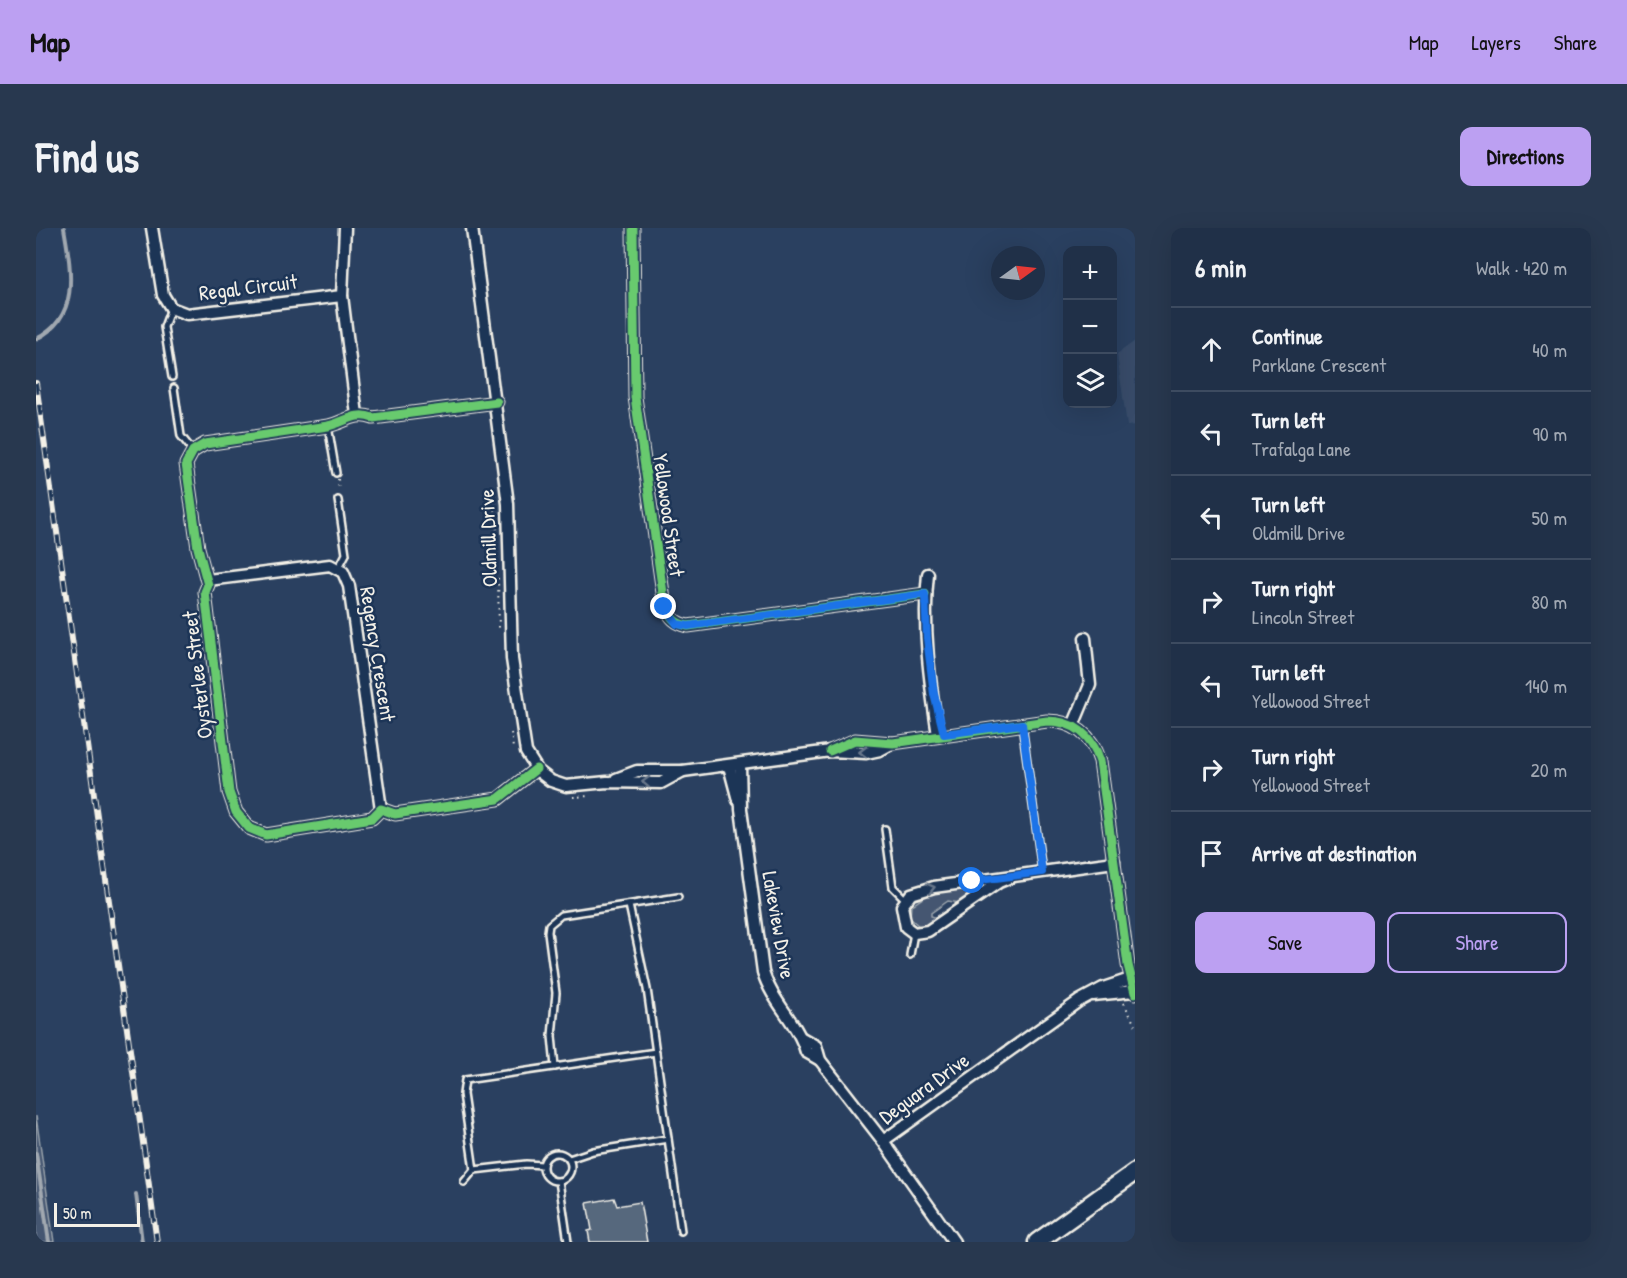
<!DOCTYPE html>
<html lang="en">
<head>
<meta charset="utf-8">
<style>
  body { margin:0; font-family:"Patrick Hand",sans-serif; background:#28384f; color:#f1f3f6 }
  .controls { position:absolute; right:18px; top:18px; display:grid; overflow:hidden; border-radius:12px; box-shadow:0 6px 24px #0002 }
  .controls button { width:54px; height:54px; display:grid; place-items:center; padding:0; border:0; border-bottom:2px solid #3d4b60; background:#203048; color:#f1f3f6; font:30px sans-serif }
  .compass { position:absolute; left:955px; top:18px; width:54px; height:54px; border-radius:50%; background:#203048; box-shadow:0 6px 24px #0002; rotate:75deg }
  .scale { position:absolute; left:18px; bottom:15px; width:86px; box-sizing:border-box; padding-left:6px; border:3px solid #f4f1e8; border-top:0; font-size:16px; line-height:21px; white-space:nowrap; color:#f4f1e8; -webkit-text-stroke:4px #1d3557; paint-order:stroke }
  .stop { position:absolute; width:18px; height:18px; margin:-14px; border:4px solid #1a73e8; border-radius:50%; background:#fff }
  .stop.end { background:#1a73e8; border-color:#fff; box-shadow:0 2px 6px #0008 }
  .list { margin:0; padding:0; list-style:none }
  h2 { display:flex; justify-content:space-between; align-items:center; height:78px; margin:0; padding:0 24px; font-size:26px }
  h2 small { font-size:20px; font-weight:400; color:#a2a9b4 }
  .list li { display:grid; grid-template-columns:39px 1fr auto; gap:18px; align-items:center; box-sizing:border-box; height:84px; padding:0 24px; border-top:2px solid #3d4b60 }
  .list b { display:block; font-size:22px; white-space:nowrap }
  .list p { margin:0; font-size:20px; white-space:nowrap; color:#a2a9b4 }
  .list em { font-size:20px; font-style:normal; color:#a2a9b4 }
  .actions { display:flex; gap:12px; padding:18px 24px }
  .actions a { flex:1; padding:14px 0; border:2px solid #bca0f2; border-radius:12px; text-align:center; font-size:21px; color:#bca0f2 }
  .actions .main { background:#bca0f2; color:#111 }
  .icon { flex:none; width:33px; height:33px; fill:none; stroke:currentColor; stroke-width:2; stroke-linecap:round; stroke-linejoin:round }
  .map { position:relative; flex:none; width:1099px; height:1014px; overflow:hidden; border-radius:12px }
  header { display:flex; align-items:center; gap:36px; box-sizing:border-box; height:84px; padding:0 30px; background:#bca0f2; color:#111 }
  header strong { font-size:28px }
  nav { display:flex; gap:33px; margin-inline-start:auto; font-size:21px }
  .intro { display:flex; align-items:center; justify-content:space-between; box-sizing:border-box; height:144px; padding:0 36px }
  h1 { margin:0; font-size:42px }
  .button { padding:15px 27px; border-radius:12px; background:#bca0f2; color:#111; font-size:21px; font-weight:700 }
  main { display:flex; gap:36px; padding:0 36px }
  aside { flex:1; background:#203048; border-radius:12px; box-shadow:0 6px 24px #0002 }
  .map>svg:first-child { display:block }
</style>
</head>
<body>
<header>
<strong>Map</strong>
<nav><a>Map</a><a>Layers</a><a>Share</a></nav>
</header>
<div class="intro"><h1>Find us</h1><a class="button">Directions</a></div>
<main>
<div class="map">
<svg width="1099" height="1014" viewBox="0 0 1099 1014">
  <rect width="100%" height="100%" fill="#2a4060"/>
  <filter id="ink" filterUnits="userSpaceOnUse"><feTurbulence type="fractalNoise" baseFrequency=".0167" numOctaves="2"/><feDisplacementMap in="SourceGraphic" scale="12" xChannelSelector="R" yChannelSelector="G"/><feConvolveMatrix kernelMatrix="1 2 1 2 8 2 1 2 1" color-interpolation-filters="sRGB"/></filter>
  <g filter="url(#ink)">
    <path fill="#374c69" d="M 1099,113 L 1099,197 L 1091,198 L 1081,126 Z"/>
    <g fill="#445771" stroke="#9ca4ac" stroke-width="1.5">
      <path d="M 940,658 L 939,664 L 924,675 L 912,673 L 895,685 L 895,688 L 902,690 L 893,697 L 883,698 L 874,690 L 875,678 L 896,664 Z"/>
      <path d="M 0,888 L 18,1014 L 0,1014 Z"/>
    </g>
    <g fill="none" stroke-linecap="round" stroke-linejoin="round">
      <g stroke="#a1a8b0" stroke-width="4">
        <path d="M 0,111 C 45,89 35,41 28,0"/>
        <path d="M 0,925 L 13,1014"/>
        <path d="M 100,966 L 106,1014"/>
      </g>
    </g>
    <path fill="#56677d" stroke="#f4f1e8" stroke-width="1.5" d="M 578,970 L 581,978 L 604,974 L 611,1014 L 554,1014 L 552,1003 L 556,1002 L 551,975 Z"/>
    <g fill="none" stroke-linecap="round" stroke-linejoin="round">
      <defs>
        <g id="service">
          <path d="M 135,80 L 128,99 L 136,149"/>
          <path d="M 138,160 L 145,208 L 157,223"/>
          <path d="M 292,198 L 300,245"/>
          <path d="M 302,341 L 310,326 L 302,272"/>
          <path d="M 986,497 L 1006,643"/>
          <path d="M 849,601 L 857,659 L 869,671"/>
          <path d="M 593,677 L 611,761 L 645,1003"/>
          <path d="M 874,727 L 878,705"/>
          <path d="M 519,839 L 516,808 L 520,765 L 512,704 L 513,697 L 525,687 L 642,669"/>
          <circle cx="521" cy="939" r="14"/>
          <path d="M 533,931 L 557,923 L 632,911"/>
          <path d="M 507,937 L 490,936 L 438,942 L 427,866 L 429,852 L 620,824"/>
          <path d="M 523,953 L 532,1014"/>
          <path d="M 428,954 L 438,942"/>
        </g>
        <g id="minor">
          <path d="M 116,0 L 127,67 L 135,80 L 151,86 L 306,68"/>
          <path d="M 309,0 L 306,68 L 321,187"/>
          <path d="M 436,0 L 472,276 L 476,431 L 490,524 L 502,543 L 515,553 L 530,558 L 571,554 L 625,555 L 647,543"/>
          <path d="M 597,0 L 599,169 L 629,379 C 635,390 639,395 652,398 L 889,366"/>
          <path d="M 461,174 L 337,190 C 319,183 310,194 292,198 L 169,216 L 157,223 L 150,236 L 162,320 L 172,357 L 169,364 L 193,564 L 200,584 L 213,600 L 230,607 L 336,590 L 345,581 L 359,586 L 462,571 L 500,541"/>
          <path d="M 892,346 C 886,398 894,455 902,507"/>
          <path d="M 172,352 L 294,337 L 307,344 L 313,358 L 345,581"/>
          <path d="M 1037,498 L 1054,457 L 1049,410"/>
          <path d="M 794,523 L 819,512 L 857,515 L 1011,493 C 1038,493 1056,507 1064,533 L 1092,737 L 1099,765"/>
          <path d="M 704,536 L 705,581 L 727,744 C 736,774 762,795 770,824 L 784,832"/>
          <path d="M 693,538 L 702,572"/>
          <path d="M 580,551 L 601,543 L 647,543 L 794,523 L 830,525 L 844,522 L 857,515"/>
          <path d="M 975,649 L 963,654 L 892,703 L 878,705 L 870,699 L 866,678 L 875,666 L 898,659 L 1078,634"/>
          <path d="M 1057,767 L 1098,763"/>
          <path d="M 766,810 L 780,818 L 784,832 L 847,913 L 918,1014"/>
          <path d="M 847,913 L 1043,773 L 1067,760 L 1094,751"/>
        </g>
        <path id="secondary" d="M 1001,1014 L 1099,944"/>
      </defs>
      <use href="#service" stroke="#f4f1e8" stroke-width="10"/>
      <use href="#minor" stroke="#f4f1e8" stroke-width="15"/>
      <use href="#secondary" stroke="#f4f1e8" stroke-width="21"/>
      <g stroke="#f4f1e8" stroke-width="2" stroke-dasharray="1.5 4.5" stroke-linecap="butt">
        <path d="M 302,251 L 303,263"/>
        <path d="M 459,264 L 457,275 L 461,303"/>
        <path d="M 462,350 L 463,404"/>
        <path d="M 475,505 L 477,520"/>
        <path d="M 537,569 L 555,568"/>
        <path d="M 1088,775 L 1099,797"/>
      </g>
      <use href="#service" stroke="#1d3557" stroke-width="5"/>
      <use href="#minor" stroke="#1d3557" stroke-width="10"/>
      <use href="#secondary" stroke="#1d3557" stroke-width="16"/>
      <defs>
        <path id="rail" d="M 0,155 L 121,1014"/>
      </defs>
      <use href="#rail" stroke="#f4f1e8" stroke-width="6"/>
      <use href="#rail" stroke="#1d3557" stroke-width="4" stroke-dasharray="11" stroke-linecap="butt"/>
      <defs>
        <g id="cycleway">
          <path d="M 597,0 L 599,169 L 629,379 C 635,390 639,395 652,398 L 889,366"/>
          <path d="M 461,174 L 337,190 C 319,183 310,194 292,198 L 169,216 L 157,223 L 150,236 L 162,320 L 172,357 L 169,364 L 193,564 L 200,584 L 213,600 L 230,607 L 336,590 L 345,581 L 359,586 L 462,571 L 500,541"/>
          <path d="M 794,523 L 819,512 L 857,515 L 1011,493 C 1038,493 1056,507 1064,533 L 1092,737 L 1099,765"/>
        </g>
      </defs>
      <use href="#cycleway" stroke="#1d3557" stroke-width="13"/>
      <use href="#cycleway" stroke="#67ca6e" stroke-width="9"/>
    </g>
    <defs><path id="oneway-chevron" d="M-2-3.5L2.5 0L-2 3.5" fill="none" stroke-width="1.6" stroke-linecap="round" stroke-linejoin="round" transform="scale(1.5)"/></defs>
    <g stroke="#68778a">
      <use href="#oneway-chevron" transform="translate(827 524) rotate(180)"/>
      <use href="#oneway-chevron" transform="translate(610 554) rotate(-178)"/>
      <use href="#oneway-chevron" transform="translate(895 660) rotate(-14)"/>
    </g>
  </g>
  <g fill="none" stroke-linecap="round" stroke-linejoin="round" filter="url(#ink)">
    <path stroke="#1a73e8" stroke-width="8" d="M 628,379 L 641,396 L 652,398 L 889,366 L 891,410 L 898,466 L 908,506 L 986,496 L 1006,644 L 936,653"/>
  </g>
  <g text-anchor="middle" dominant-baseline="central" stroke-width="5" stroke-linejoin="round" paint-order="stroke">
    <g font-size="21" fill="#f4f1e8" stroke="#1d3557">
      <text transform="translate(212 59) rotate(-7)">Regal Circuit</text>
      <text transform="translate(633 287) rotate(82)">Yellowood Street</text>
      <text transform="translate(452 310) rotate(-92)">Oldmill Drive</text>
      <text transform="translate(342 426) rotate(81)">Regency Crescent</text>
      <text transform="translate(161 447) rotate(-97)">Oysterlee Street</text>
      <text transform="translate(743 697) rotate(80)">Lakeview Drive</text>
      <text transform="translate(888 860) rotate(-36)">Deguara Drive</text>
    </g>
  </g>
</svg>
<div class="controls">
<button>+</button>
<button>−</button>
<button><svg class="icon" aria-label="layers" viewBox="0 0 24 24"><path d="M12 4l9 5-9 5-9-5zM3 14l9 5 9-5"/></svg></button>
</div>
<svg class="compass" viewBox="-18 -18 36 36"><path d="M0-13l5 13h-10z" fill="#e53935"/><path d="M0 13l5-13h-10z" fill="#a2a9b4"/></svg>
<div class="scale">50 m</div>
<div class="stop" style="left:936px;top:653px"></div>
<div class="stop end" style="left:628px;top:379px"></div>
</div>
<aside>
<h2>6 min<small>Walk · 420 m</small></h2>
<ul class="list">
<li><svg class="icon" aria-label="ahead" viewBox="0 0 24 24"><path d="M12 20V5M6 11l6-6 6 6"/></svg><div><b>Continue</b><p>Parklane Crescent</p></div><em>40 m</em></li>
<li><svg class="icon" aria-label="left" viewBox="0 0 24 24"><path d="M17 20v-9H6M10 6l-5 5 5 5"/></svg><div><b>Turn left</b><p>Trafalga Lane</p></div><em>90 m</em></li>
<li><svg class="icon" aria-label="left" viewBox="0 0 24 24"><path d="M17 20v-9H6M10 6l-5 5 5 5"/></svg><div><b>Turn left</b><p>Oldmill Drive</p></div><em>50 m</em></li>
<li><svg class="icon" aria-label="right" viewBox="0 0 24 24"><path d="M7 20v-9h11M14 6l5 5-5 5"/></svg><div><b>Turn right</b><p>Lincoln Street</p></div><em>80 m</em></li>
<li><svg class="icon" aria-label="left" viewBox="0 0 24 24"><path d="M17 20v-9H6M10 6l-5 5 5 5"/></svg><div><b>Turn left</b><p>Yellowood Street</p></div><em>140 m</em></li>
<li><svg class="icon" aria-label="right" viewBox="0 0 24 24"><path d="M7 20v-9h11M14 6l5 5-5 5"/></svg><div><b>Turn right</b><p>Yellowood Street</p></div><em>20 m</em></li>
<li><svg class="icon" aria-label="arrive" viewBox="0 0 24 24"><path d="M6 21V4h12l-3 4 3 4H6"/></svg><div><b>Arrive at destination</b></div></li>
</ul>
<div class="actions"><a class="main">Save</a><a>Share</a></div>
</aside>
</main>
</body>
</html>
